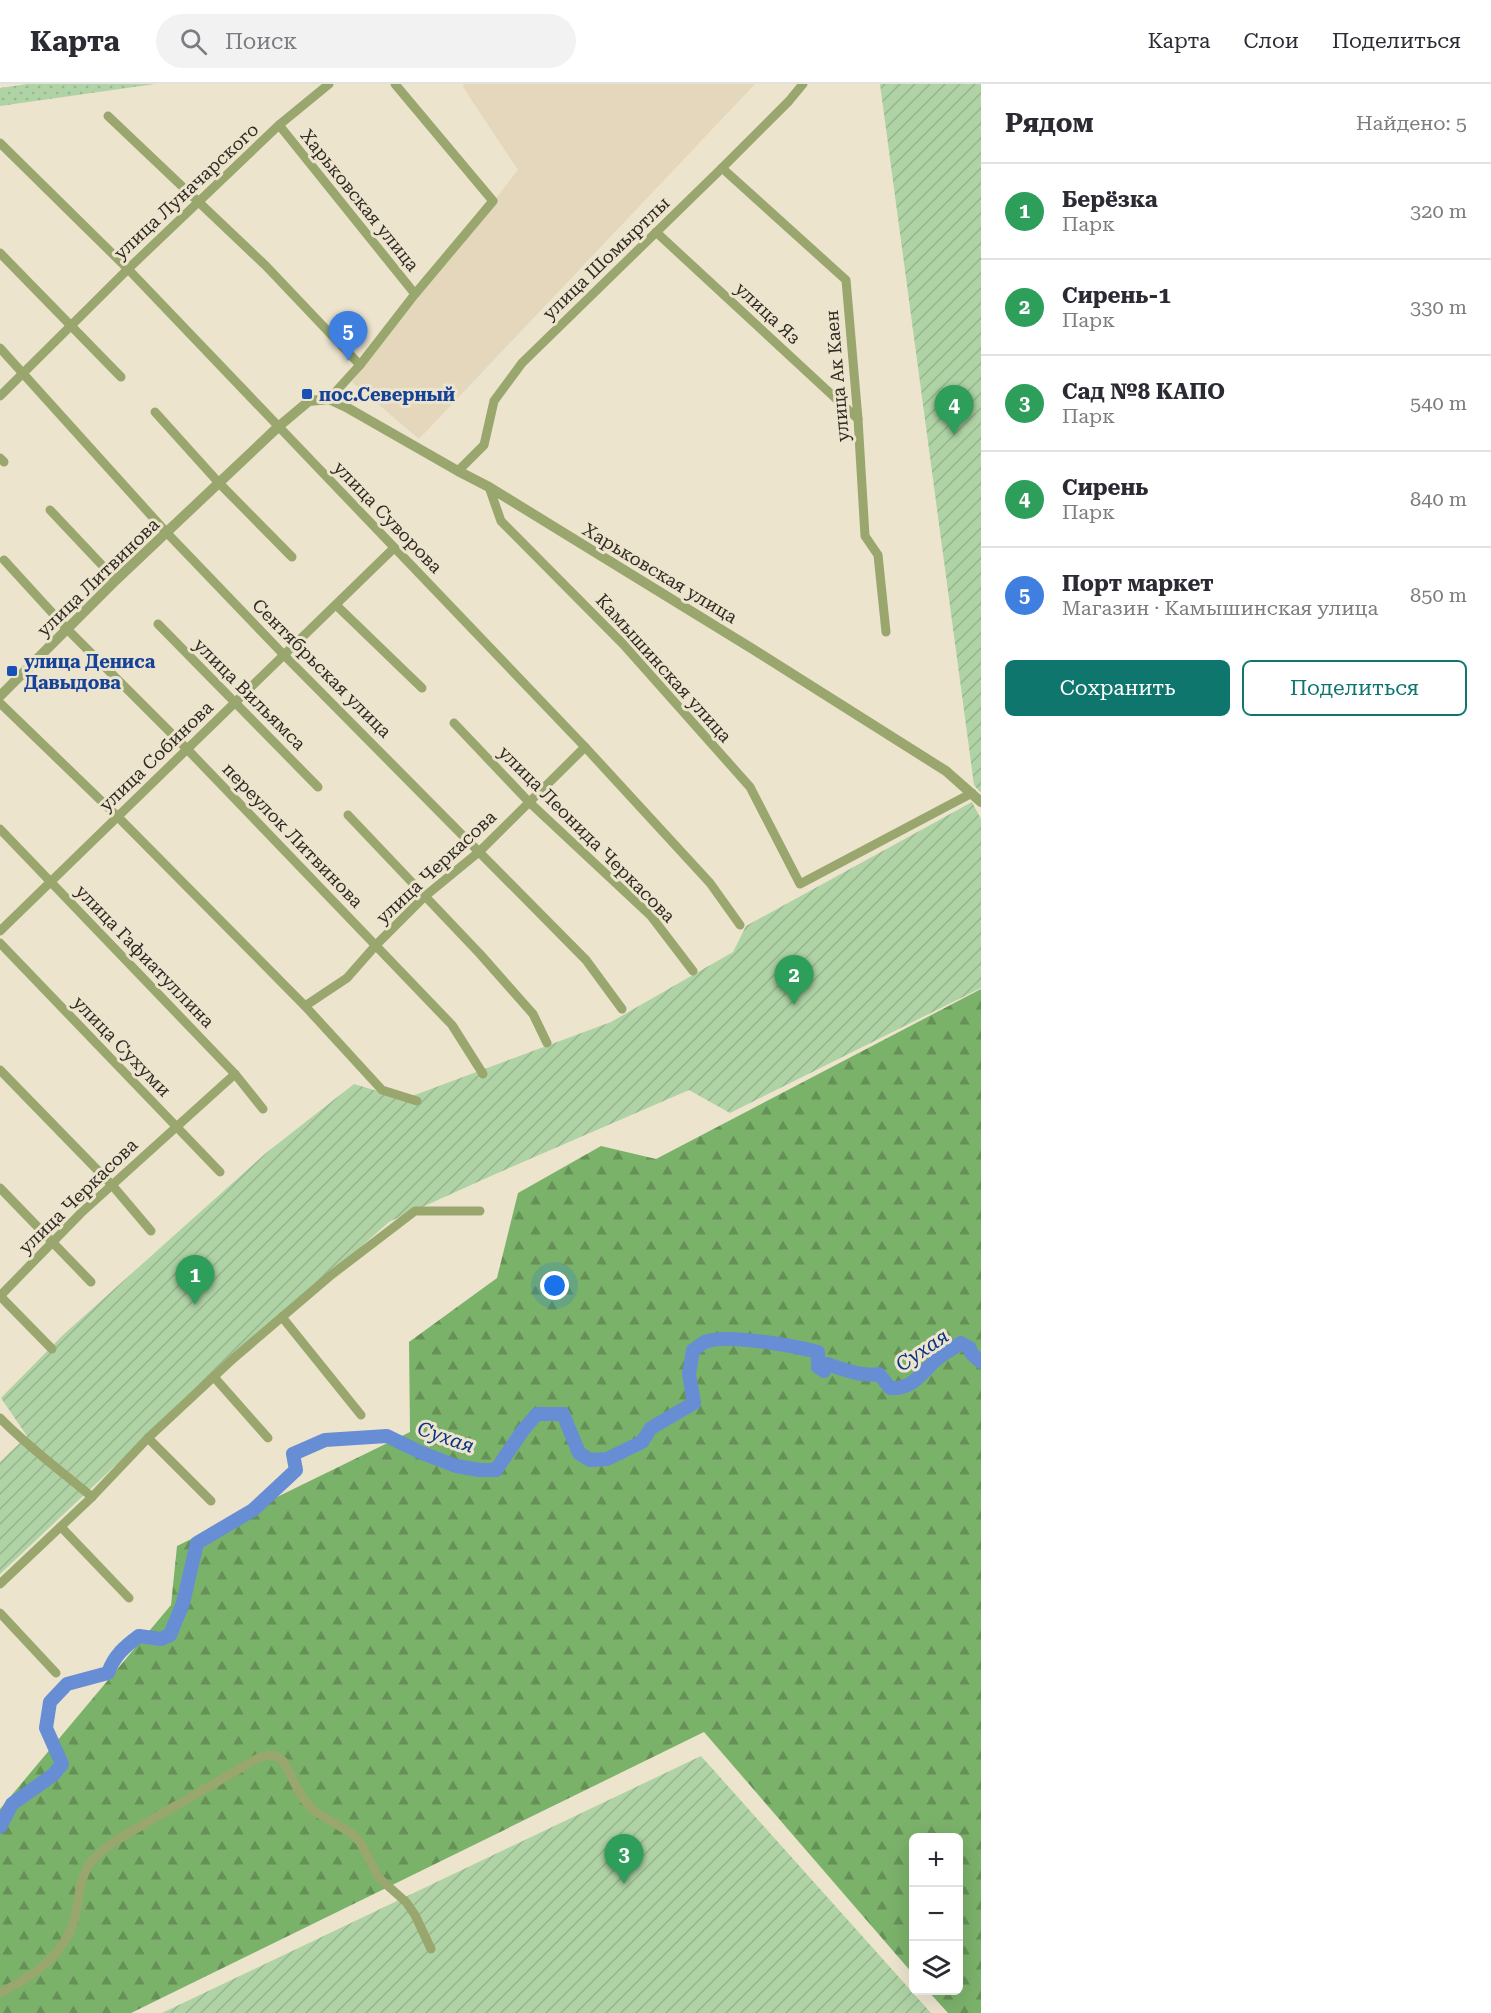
<!DOCTYPE html>
<html lang="ru">
<head>
<meta charset="utf-8">
<style>
  body { margin:0; font-family:"Roboto Serif",serif; background:#f2f2f3; color:#2b2b33 }
  .controls { position:absolute; right:18px; bottom:18px; display:grid; overflow:hidden; border-radius:9px; box-shadow:0 6px 24px #0002 }
  .controls button { width:54px; height:54px; display:grid; place-items:center; padding:0; border:0; border-bottom:2px solid #e1e1e2; background:#fff; color:#2b2b33; font:30px sans-serif }
  .you { position:absolute; left:555px; top:1202px; width:21px; height:21px; margin:-15px; border:4px solid #fff; border-radius:50%; background:#1a73e8; box-shadow:0 0 0 9px #1a73e833 }
  .badge { display:grid; place-items:center; width:39px; height:39px; border-radius:50%; background:#0f766e; color:#fff; font-size:20px; font-weight:700 }
  .pin { position:absolute; translate:-50% -50px; filter:drop-shadow(0 2px 3px #0008) }
  .pin::after { content:''; position:absolute; top:32px; width:21px; height:18px; background:inherit; clip-path:polygon(0 0,100% 0,50% 100%) }
  .list { margin:0; padding:0; list-style:none }
  h2 { display:flex; justify-content:space-between; align-items:center; height:78px; margin:0; padding:0 24px; font-size:26px }
  h2 small { font-size:20px; font-weight:400; color:#7c7c81 }
  .list li { display:grid; grid-template-columns:39px 1fr auto; gap:18px; align-items:center; box-sizing:border-box; height:96px; padding:0 24px; border-top:2px solid #e1e1e2 }
  .list b { display:block; font-size:22px; white-space:nowrap }
  .list p { margin:0; font-size:20px; white-space:nowrap; color:#7c7c81 }
  .list em { font-size:20px; font-style:normal; color:#7c7c81 }
  .actions { display:flex; gap:12px; padding:18px 24px }
  .actions a { flex:1; padding:14px 0; border:2px solid #0f766e; border-radius:9px; text-align:center; font-size:21px; color:#0f766e }
  .actions .main { background:#0f766e; color:#fff }
  .icon { flex:none; width:33px; height:33px; fill:none; stroke:currentColor; stroke-width:2; stroke-linecap:round; stroke-linejoin:round }
  .map { position:relative; flex:none; width:981px; height:1929px; overflow:hidden }
  header { display:flex; align-items:center; gap:36px; box-sizing:border-box; height:84px; padding:0 30px; background:#fff; border-bottom:2px solid #e1e1e2 }
  header strong { font-size:28px }
  nav { display:flex; gap:33px; margin-inline-start:auto; font-size:21px }
  .search { width:420px; height:54px; background:#f2f2f3; display:flex; align-items:center; gap:15px; box-sizing:border-box; padding:0 21px; border-radius:33px; color:#7c7c81; font-size:22px }
  main { display:flex }
  aside { flex:1; background:#fff }
  .map>svg:first-child { display:block }
</style>
</head>
<body>
<header>
<strong>Карта</strong>
<div class="search"><svg class="icon" aria-label="search" viewBox="0 0 24 24"><circle cx="10" cy="10" r="6"/><path d="M15 15l6 6"/></svg>Поиск</div>
<nav><a>Карта</a><a>Слои</a><a>Поделиться</a></nav>
</header>
<main>
<div class="map">
<svg width="981" height="1929" viewBox="0 0 981 1929">
  <defs>
    <pattern id="grass-dots" width="8" height="8" patternUnits="userSpaceOnUse" patternTransform="scale(1.5)"><rect width="8" height="8" fill="#afd3a5"/><path d="M2 2h.1M6 6h.1" fill="none" stroke="#97b58e" stroke-width="1.8" stroke-linecap="round"/></pattern>
    <pattern id="forest-firs" width="22" height="20" patternUnits="userSpaceOnUse" patternTransform="scale(1.5)"><rect width="22" height="20" fill="#7bb26a"/><path d="M5 1l3.5 6h-7zM16 11l3.5 6h-7z" fill="#659157"/></pattern>
    <pattern id="garden-furrows" width="10" height="10" patternUnits="userSpaceOnUse" patternTransform="scale(1.5)"><rect width="10" height="10" fill="#afd3a5"/><path d="M-1 1l2-2M0 10L10 0M9 11l2-2" fill="none" stroke="#97b58e"/></pattern>
  </defs>
  <rect width="100%" height="100%" fill="#ede4ce"/>
  <path fill="#e4d7bb" d="M 464,0 L 755,0 L 419,355 L 352,298 L 518,86 L 463,3 Z"/>
  <path fill="url(#grass-dots)" d="M 27,0 L 155,0 L 0,22 L 0,4 Z"/>
  <path fill="url(#forest-firs)" d="M 981,905 L 981,1929 L 948,1929 L 928,1907 L 958,1906 L 958,1754 L 914,1754 L 913,1890 L 704,1648 L 131,1929 L 0,1929 L 0,1725 L 171,1521 L 177,1462 L 410,1348 L 409,1258 L 497,1194 L 518,1109 L 601,1062 L 656,1075 Z"/>
  <g fill="url(#garden-furrows)">
    <path d="M 880,0 L 981,0 L 981,709 L 974,701 Z"/>
    <path d="M 972,718 L 981,735 L 981,904 L 730,1029 L 689,1006 L 491,1092 L 389,1138 L 167,1333 L 0,1490 L 0,1378 L 27,1352 L 1,1314 L 63,1251 L 266,1069 L 354,1000 L 404,1015 L 611,938 L 733,868 L 746,842 Z"/>
    <path d="M 701,1672 L 931,1929 L 162,1929 Z"/>
  </g>
  <g fill="none" stroke-linecap="round" stroke-linejoin="round">
    <path stroke="#678dd5" stroke-width="14" d="M 0,1743 L 12,1720 L 53,1691 L 62,1680 L 46,1644 L 50,1618 L 67,1600 L 108,1589 C 114,1572 124,1563 139,1552 L 161,1555 L 170,1551 L 183,1519 L 197,1459 L 253,1426 L 296,1386 L 293,1370 L 325,1356 L 387,1352 L 422,1369 L 456,1382 L 480,1386 L 496,1386 L 523,1346 L 537,1330 L 563,1330 L 579,1369 L 590,1376 L 607,1375 L 642,1358 L 651,1344 L 694,1319 L 689,1290 L 693,1266 C 697,1264 701,1260 705,1258 C 725,1249 795,1262 818,1268 L 818,1283 L 824,1287 L 827,1280 C 843,1285 861,1293 879,1290 L 890,1304 C 913,1306 922,1288 937,1275 C 944,1269 954,1264 961,1259 L 970,1264 L 971,1269 L 981,1278"/>
    <g stroke="#99a66d" stroke-width="9">
      <path d="M 108,32 L 266,182 L 360,281"/>
      <path d="M 279,41 L 415,210"/>
      <path d="M 0,59 L 128,185 L 585,663 L 710,799 L 740,841"/>
      <path d="M 722,84 L 846,196 L 858,335 L 865,452 L 878,471 L 886,548"/>
      <path d="M 656,148 L 858,335"/>
      <path d="M 0,169 L 121,293"/>
      <path d="M 0,264 L 167,449 L 284,571 L 586,876 L 622,925"/>
      <path d="M 0,312 L 128,185 L 279,41 L 329,0"/>
      <path d="M 329,315 L 360,281 L 415,210 L 493,117 L 395,0"/>
      <path d="M 155,328 L 219,399 L 292,473"/>
      <path d="M 0,374 L 4,378"/>
      <path d="M 458,387 L 484,361 L 494,317 L 522,279 L 722,84 L 789,17 L 803,0"/>
      <path d="M 489,403 L 501,437 L 623,560 L 750,703 L 800,800 L 972,709"/>
      <path d="M 50,426 L 116,496"/>
      <path d="M 4,476 L 67,545 L 187,665 L 452,941 L 483,990"/>
      <path d="M 336,521 L 422,604"/>
      <path d="M 158,540 L 318,703"/>
      <path d="M 0,619 L 118,733 L 305,922 L 382,1006 L 417,1017"/>
      <path d="M 454,639 L 529,718 L 651,832 L 693,887"/>
      <path d="M 348,731 L 480,870 L 533,930 L 547,959"/>
      <path d="M 0,745 L 235,990 L 263,1025"/>
      <path d="M 0,847 L 394,464"/>
      <path d="M 0,859 L 220,1088"/>
      <path d="M 305,922 L 347,894 L 376,861 L 424,813 L 480,767 L 585,663"/>
      <path d="M 0,986 L 112,1101 L 151,1147"/>
      <path d="M 0,1104 L 91,1198"/>
      <path d="M 0,1212 L 81,1129 L 235,990"/>
      <path d="M 0,1212 L 52,1265"/>
      <path d="M 282,1233 L 361,1331"/>
      <path d="M 214,1293 L 268,1354"/>
      <path d="M 0,1334 C 28,1363 61,1387 92,1413"/>
      <path d="M 148,1354 L 211,1417"/>
      <path d="M 61,1443 L 129,1514"/>
      <path d="M 0,1500 L 92,1413 L 148,1354 L 234,1274 L 330,1192 L 415,1127 L 480,1127"/>
      <path d="M 0,1529 L 56,1589"/>
      <path d="M 0,1909 C 27,1895 52,1880 67,1853 C 81,1830 75,1799 91,1778 C 99,1768 110,1761 120,1754 L 260,1673 L 270,1671 L 278,1673 L 284,1678 L 302,1713 L 314,1727 L 351,1749 L 360,1758 L 379,1794 L 406,1818 L 415,1831 L 431,1865"/>
    </g>
    <path stroke="#99a66d" stroke-width="10" d="M 0,612 L 116,496 L 278,343 L 309,317 L 329,315 L 346,323 L 458,387 L 489,403 L 751,564 L 946,687 L 981,718"/>
  </g>
  <g fill="#1a4fb4" stroke="#ede4ce" stroke-width="2">
    <rect x="301" y="304" width="12" height="12" rx="3"/>
    <rect x="6" y="581" width="12" height="12" rx="3"/>
  </g>
  <g text-anchor="middle" dominant-baseline="central" stroke-width="6" stroke-linejoin="round" paint-order="stroke">
    <g font-size="18" fill="#2f2b23" stroke="#ede4ce">
      <text transform="translate(186 107) rotate(-43)">улица Луначарского</text>
      <text transform="translate(360 116) rotate(51)">Харьковская улица</text>
      <text transform="translate(606 174) rotate(-44)">улица Шомыртлы</text>
      <text transform="translate(768 229) rotate(43)">улица Яз</text>
      <text transform="translate(837 292) rotate(-95)">улица Ак Каен</text>
      <text transform="translate(388 433) rotate(46)">улица Суворова</text>
      <text transform="translate(660 489) rotate(31)">Харьковская улица</text>
      <text transform="translate(98 493) rotate(-44)">улица Литвинова</text>
      <text transform="translate(322 584) rotate(45)">Сентябрьская улица</text>
      <text transform="translate(664 584) rotate(48)">Камышинская улица</text>
      <text transform="translate(250 610) rotate(45)">улица Вильямса</text>
      <text transform="translate(156 672) rotate(-44)">улица Собинова</text>
      <text transform="translate(587 750) rotate(45)">улица Леонида Черкасова</text>
      <text transform="translate(293 751) rotate(46)">переулок Литвинова</text>
      <text transform="translate(436 783) rotate(-43)">улица Черкасова</text>
      <text transform="translate(145 872) rotate(46)">улица Гафиатуллина</text>
      <text transform="translate(122 962) rotate(46)">улица Сухуми</text>
      <text transform="translate(78 1112) rotate(-44)">улица Черкасова</text>
    </g>
    <g font-size="18" font-weight="bold" fill="#164399" stroke="#ede4ce" text-anchor="start">
      <text x="319" y="310">пос.Северный</text>
      <text x="24" y="577">улица Дениса<tspan x="24" dy="21">Давыдова</tspan></text>
    </g>
    <g font-size="20" font-style="italic" fill="#0a3285" stroke="#ede4ce">
      <text transform="translate(922 1266) rotate(-34)">Сухая</text>
      <text transform="translate(446 1353) rotate(19)">Сухая</text>
    </g>
  </g>
</svg>
<div class="controls">
<button>+</button>
<button>−</button>
<button><svg class="icon" aria-label="layers" viewBox="0 0 24 24"><path d="M12 4l9 5-9 5-9-5zM3 14l9 5 9-5"/></svg></button>
</div>
<div class="you"></div>
<div class="pin badge" style="left:195px;top:1221px;background:#2e9e5b">1</div>
<div class="pin badge" style="left:794px;top:921px;background:#2e9e5b">2</div>
<div class="pin badge" style="left:624px;top:1800px;background:#2e9e5b">3</div>
<div class="pin badge" style="left:954px;top:351px;background:#2e9e5b">4</div>
<div class="pin badge" style="left:348px;top:277px;background:#3f7fe0">5</div>
</div>
<aside>
<h2>Рядом<small>Найдено: 5</small></h2>
<ul class="list">
<li><span class="badge" style="background:#2e9e5b">1</span><div><b>Берёзка</b><p>Парк</p></div><em>320 m</em></li>
<li><span class="badge" style="background:#2e9e5b">2</span><div><b>Сирень-1</b><p>Парк</p></div><em>330 m</em></li>
<li><span class="badge" style="background:#2e9e5b">3</span><div><b>Сад №8 КАПО</b><p>Парк</p></div><em>540 m</em></li>
<li><span class="badge" style="background:#2e9e5b">4</span><div><b>Сирень</b><p>Парк</p></div><em>840 m</em></li>
<li><span class="badge" style="background:#3f7fe0">5</span><div><b>Порт маркет</b><p>Магазин · Камышинская улица</p></div><em>850 m</em></li>
</ul>
<div class="actions"><a class="main">Сохранить</a><a>Поделиться</a></div>
</aside>
</main>
</body>
</html>
